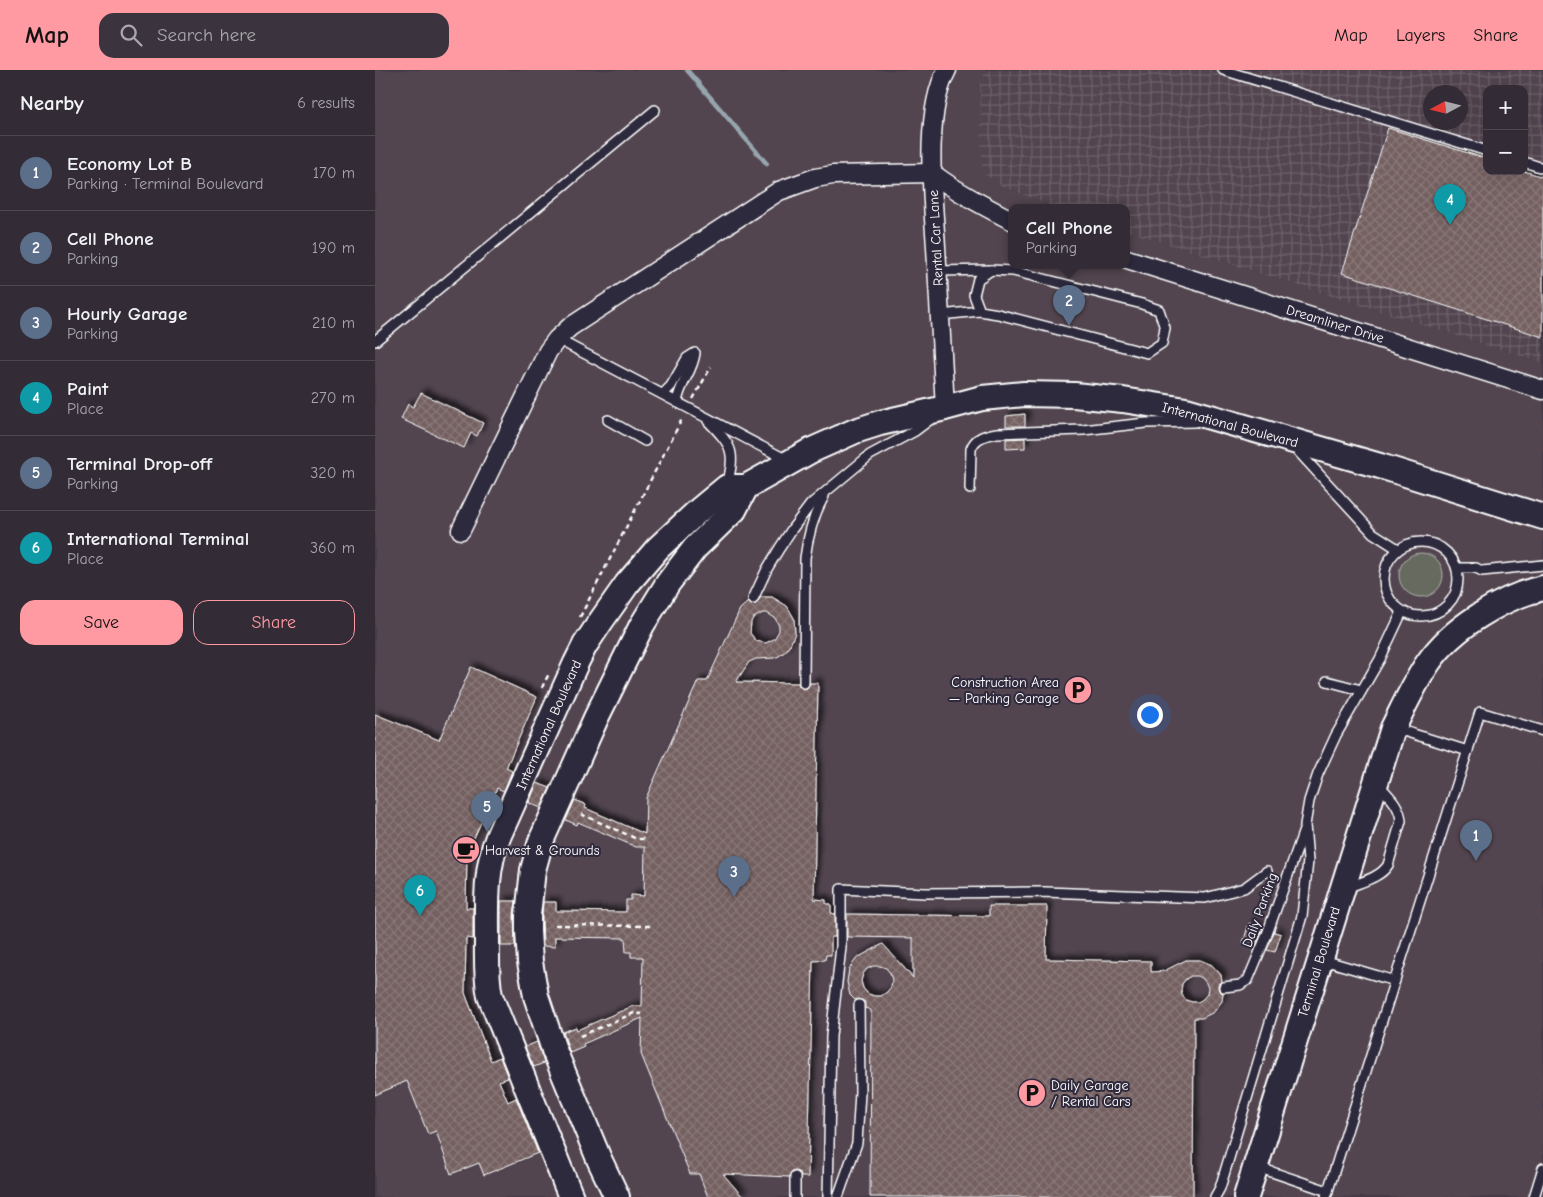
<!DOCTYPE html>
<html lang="en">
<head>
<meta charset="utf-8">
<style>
  body { margin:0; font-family:"Comic Neue",sans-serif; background:#3b343e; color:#f1f3f6 }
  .controls { position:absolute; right:15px; top:15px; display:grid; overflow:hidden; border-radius:10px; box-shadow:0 5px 20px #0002 }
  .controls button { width:45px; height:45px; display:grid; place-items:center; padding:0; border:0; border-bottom:1px solid #4e4851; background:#332c36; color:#f1f3f6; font:25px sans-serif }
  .compass { position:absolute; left:1048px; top:15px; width:45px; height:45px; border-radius:50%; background:#332c36; box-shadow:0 5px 20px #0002; rotate:263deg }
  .you { position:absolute; left:774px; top:644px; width:18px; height:18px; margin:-12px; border:4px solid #fff; border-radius:50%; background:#1a73e8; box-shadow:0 0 0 8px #1a73e833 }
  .badge { display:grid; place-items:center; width:32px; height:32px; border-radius:50%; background:#ff9aa2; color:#fff; font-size:16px; font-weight:700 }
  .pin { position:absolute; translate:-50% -41px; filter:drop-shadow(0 1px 2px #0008) }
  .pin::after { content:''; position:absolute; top:26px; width:18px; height:15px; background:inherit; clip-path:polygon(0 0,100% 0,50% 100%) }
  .popup { position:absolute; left:633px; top:134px; width:122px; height:65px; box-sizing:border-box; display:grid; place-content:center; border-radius:10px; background:#332c36; filter:drop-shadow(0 1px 4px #0005); font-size:16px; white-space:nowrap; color:#a9a7ad }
  .popup b { font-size:19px; color:#f1f3f6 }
  .popup::after { content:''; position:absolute; left:50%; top:100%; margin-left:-10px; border:10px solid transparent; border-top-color:#332c36 }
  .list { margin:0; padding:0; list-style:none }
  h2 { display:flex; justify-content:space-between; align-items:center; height:65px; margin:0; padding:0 20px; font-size:21px }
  h2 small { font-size:16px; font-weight:400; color:#a9a7ad }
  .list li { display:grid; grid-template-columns:32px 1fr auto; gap:15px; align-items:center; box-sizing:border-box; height:75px; padding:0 20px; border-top:1px solid #4e4851 }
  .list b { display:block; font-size:19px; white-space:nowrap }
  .list p { margin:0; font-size:16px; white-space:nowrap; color:#a9a7ad }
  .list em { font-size:16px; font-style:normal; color:#a9a7ad }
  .actions { display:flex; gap:10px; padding:15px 20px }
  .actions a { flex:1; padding:11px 0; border:1px solid #ff9aa2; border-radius:15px; text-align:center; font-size:18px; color:#ff9aa2 }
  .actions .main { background:#ff9aa2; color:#111 }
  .icon { flex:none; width:28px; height:28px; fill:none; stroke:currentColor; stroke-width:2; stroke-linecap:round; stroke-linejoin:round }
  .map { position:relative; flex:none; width:1168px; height:1127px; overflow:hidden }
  header { display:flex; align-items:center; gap:30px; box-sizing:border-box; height:70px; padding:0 25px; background:#ff9aa2; color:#111 }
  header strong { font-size:24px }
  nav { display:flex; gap:28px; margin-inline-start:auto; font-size:18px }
  .search { width:350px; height:45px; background:#3b343e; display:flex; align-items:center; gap:12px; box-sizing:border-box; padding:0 18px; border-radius:15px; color:#a9a7ad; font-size:19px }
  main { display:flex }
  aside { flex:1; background:#332c36 }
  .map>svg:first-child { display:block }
</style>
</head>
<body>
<header>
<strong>Map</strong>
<div class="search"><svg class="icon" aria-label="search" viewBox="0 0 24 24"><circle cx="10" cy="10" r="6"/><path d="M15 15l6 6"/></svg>Search here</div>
<nav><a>Map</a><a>Layers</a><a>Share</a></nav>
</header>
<main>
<aside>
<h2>Nearby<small>6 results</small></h2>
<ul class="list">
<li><span class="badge" style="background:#5c6f8a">1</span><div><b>Economy Lot B</b><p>Parking · Terminal Boulevard</p></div><em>170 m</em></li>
<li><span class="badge" style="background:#5c6f8a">2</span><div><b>Cell Phone</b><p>Parking</p></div><em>190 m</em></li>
<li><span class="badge" style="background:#5c6f8a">3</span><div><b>Hourly Garage</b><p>Parking</p></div><em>210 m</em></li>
<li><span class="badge" style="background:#0f9aa8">4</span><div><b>Paint</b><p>Place</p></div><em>270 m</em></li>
<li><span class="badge" style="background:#5c6f8a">5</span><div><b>Terminal Drop-off</b><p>Parking</p></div><em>320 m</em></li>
<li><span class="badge" style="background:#0f9aa8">6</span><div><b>International Terminal</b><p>Place</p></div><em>360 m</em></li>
</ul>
<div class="actions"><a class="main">Save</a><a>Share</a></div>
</aside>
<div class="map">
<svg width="1168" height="1127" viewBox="0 0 1168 1127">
  <defs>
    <pattern id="industrial-grid" width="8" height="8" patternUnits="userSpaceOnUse" patternTransform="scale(1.25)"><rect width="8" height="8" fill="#524550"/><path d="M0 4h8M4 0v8" fill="none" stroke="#6c616a"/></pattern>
    <pattern id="building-cross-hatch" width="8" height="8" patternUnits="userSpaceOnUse" patternTransform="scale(1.25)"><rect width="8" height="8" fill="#746061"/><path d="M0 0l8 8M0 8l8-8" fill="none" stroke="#897879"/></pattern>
    <filter id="shadow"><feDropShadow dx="4.5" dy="-4.5" stdDeviation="2.5" flood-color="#0009"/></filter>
  </defs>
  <rect width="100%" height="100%" fill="#443a48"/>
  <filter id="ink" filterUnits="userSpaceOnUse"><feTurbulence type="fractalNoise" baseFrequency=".02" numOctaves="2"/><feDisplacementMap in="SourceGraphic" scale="10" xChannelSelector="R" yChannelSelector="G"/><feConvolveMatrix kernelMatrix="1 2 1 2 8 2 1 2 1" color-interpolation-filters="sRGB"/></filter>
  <g filter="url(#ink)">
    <path fill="#524550" d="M 0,0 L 611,0 L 605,13 L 627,116 L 678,137 L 636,137 L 636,195 L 752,195 L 752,161 L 1168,293 L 1168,1127 L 0,1127 Z"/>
    <path fill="url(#industrial-grid)" fill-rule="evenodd" d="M 611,0 L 1168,0 L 1168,293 L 752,161 L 752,137 L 678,137 L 627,116 L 607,102 L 605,13 ZM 1112,19 L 1149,19 L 1149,101 L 1112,101 ZM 1056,22 L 1086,22 L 1086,52 L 1056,52 Z"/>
    <circle fill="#666b5e" stroke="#b2b5ae" cx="1046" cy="505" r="22"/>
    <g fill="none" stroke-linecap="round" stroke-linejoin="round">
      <path stroke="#96a5ae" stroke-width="4.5" d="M 312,0 L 392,94"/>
    </g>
    <g fill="url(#building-cross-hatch)" stroke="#fff" fill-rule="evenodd" filter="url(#shadow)">
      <path d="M 1013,58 L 1112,89 L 1112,101 L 1149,101 L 1168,107 L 1168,267 L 967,203 Z"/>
      <path d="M 46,323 L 108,353 L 102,366 L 96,363 L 89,378 L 26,349 L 33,334 L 38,337 Z"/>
      <path d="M 650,344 L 650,356 L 631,356 L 631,346 Z"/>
      <path d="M 650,368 L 650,378 L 631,379 L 631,369 Z"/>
      <path d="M 386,527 L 397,527 L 412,536 L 419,548 L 420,563 L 415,575 L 411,581 L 404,586 L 399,588 L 381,589 L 374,592 L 361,612 L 423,613 L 424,616 L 428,619 L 432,618 L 435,613 L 443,613 L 439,829 L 451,830 L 451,834 L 456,834 L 456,843 L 460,844 L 460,867 L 456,867 L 456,885 L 451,885 L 450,890 L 438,891 L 433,1107 L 426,1107 L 425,1103 L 420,1101 L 416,1102 L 414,1107 L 348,1104 L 368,1127 L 333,1127 L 324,1104 L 315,1104 L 266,984 L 267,948 L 208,974 L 209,977 L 195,983 L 188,962 L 201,957 L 202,960 L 258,936 L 267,936 L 268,887 L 256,887 L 256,882 L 251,882 L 250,868 L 180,867 L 180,877 L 168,876 L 167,846 L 168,832 L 181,832 L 181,841 L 251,842 L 251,830 L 256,830 L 256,825 L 269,826 L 270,777 L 261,777 L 203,752 L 202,755 L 191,750 L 200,730 L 211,735 L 210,738 L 270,764 L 271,728 L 323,611 L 332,611 L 365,539 L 373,532 L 376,535 L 381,534 ZM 388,543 L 392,543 L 400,548 L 404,556 L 404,561 L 399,569 L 391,573 L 381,571 L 375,563 L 376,552 L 378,548 Z"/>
      <path d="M 96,597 L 162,627 L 131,698 L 137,701 L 129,721 L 122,718 L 92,783 L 91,838 L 98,838 L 98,869 L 91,868 L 90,923 L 116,991 L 125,987 L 133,1008 L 124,1011 L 133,1032 L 141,1028 L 163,1083 L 109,1105 L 104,1093 L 76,1104 L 61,1061 L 53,1064 L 32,1011 L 0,1025 L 0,644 L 64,670 Z"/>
      <path d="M 162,713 L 175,718 L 166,738 L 154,733 Z"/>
      <path d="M 126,831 L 141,831 L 139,845 L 140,876 L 126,876 Z"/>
      <path d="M 614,836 L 672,836 L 671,889 L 776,891 L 776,902 L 789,901 L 811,890 L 825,890 L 837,895 L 846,905 L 847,911 L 843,914 L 843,917 L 844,921 L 848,923 L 847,931 L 839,942 L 827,948 L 819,948 L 818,1127 L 495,1127 L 496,940 L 490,938 L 490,932 L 487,930 L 483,929 L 480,930 L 475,925 L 472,912 L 474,899 L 482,888 L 508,874 L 538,908 L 538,868 L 472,867 L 472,844 L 614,846 ZM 498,896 L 505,896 L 511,898 L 515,903 L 517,910 L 516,917 L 512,922 L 506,926 L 499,926 L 492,923 L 488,918 L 486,911 L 488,904 L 492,899 ZM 816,906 L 822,906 L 827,908 L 831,913 L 833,918 L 832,924 L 828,929 L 823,932 L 817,932 L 811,930 L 807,925 L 806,920 L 807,914 L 811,909 Z"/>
      <path d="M 874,853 L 888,858 L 880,877 L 868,873 Z"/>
      <path d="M 899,862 L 906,864 L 900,882 L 892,880 Z"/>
      <path d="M 162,972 L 169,993 L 159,997 L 150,977 Z"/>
    </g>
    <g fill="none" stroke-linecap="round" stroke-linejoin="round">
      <defs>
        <g id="lane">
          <path d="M 848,0 L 1112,81"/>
          <path d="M 1149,92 L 1168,98"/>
          <path d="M 562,201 L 616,200"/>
          <path d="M 565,245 L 605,241 L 623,244 L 772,283 L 787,273 L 790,258 L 784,240 L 767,234 L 638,201 L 616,200 L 603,209 L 599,225 L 605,241"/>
          <path d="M 182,269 L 412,390"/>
          <path d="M 0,271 L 280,40"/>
          <path d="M 288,324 L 296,316 L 312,288 L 320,283 C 318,301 305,313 302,332"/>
          <path d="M 233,350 L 270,371"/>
          <path d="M 333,351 C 359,378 360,381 352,417"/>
          <path d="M 920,378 L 998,463 L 1023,479"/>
          <path d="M 595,419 L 596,379 C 600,367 611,365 622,363 L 708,360 L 771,353 L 820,352"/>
          <circle cx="1046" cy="509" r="37"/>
          <path d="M 1083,498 L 1101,498 L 1107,501 L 1168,495"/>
          <path d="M 378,529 L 392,499 L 404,479 L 417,459 L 436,434 L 495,385 L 540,361 L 556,349"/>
          <path d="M 952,611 L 986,620"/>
          <path d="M 429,613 L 430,488 C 433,465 438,446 449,426"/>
          <path d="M 1019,658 L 1093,681"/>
          <path d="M 972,818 C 985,812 1005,808 1013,795 L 1026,751 C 1025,735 1013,725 1003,714"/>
          <path d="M 945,889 L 1020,911"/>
          <path d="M 849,917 L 865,915 L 873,910 L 891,867 L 929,760"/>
          <path d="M 882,1097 L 953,1121"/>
          <path d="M 420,1127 L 420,1107"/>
          <path d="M 453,1127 L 456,966 L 466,877 L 466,819 L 550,823 L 670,822 L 830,828 L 869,818 L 892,801"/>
          <path d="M 463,1127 L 482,1073 L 485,1022 L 484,935"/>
          <path d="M 840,1127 L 845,1118 L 927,846 L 933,791 L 930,755 L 934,731 L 943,704 L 961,665 L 1005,589 L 1027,542"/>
          <path d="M 951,1127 L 1105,642 L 1168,661"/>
          <path d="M 1159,1127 L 1168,1098"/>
        </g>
        <g id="street">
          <path d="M 557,103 C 582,122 609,136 636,150"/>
          <path d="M 752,189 L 1168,320"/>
          <path d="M 570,338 C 567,284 564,231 561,177 C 558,128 548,44 572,0"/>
          <path d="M 86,460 L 173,281 L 182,269 L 195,257 L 404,121 L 440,108 L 458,105 L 557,103"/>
        </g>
        <g id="secondary">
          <path d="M 196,1127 L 115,926 C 111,907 112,888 112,869 C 112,834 110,800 123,767 L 201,593 L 210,575 L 226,551 L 252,514 L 283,478 L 323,441 L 352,417 L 371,417 L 435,381 L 480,361 L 505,353 L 570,338 L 607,328 L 649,324 L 699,325 L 748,330 L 811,340 L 1005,396 L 1168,447"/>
          <path d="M 242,1127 L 224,1089 L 179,980 L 161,926 L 155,892 L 153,861 L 153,845 L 158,800 L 166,771 L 193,711 L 221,648 L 267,555 L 293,513 L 320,478 L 359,440 L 371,417"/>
          <path d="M 871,1127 L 1018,658 C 1029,636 1039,614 1053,593 C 1077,558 1127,527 1168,518"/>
        </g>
      </defs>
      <use href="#lane" stroke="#fff" stroke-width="12"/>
      <use href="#street" stroke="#fff" stroke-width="21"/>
      <use href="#secondary" stroke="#fff" stroke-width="28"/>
      <g stroke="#fff" stroke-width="2.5" stroke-dasharray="5 4" stroke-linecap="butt">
        <path d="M 318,329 L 336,297"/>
        <path d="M 205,547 L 308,347"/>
        <path d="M 167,618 L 169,613 L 174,604"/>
        <path d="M 206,744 L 262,769 L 270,769"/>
        <path d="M 180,855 L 278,856"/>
        <path d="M 205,966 L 259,943 L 267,944"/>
      </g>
      <use href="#lane" stroke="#2f2a3d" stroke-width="9"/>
      <use href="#street" stroke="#2f2a3d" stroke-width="18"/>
      <use href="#secondary" stroke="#2f2a3d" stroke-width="24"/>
    </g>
  </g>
  <defs>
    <symbol id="parking-disc" viewBox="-11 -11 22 22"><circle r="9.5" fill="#ff9aa2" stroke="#2f2a3d"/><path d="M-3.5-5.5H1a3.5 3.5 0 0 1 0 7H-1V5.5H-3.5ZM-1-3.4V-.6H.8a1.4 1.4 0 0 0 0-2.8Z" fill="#111"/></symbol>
    <symbol id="cafe-disc" viewBox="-11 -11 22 22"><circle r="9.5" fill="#ff9aa2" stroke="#2f2a3d"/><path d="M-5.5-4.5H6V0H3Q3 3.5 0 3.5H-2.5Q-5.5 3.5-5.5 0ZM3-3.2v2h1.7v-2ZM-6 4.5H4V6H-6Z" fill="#111"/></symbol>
  </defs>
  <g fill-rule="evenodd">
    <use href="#parking-disc" x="687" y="604" width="32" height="32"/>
    <use href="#cafe-disc" x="75" y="764" width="32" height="32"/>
    <use href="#parking-disc" x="641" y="1007" width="32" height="32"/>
  </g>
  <g text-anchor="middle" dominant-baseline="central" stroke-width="4" stroke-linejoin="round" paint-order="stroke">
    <g font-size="14" fill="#fff" stroke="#2f2a3d">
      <text transform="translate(561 168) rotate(-93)">Rental Car Lane</text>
      <text transform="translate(960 254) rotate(17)">Dreamliner Drive</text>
      <text transform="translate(855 355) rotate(15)">International Boulevard</text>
      <text transform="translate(174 655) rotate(-66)">International Boulevard</text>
      <text transform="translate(885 840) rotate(-70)">Daily Parking</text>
      <text transform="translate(944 892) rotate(-73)">Terminal Boulevard</text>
    </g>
    <g font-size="14" fill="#fff" stroke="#2f2a3d" text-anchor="start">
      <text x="684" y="612" text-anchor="end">Construction Area<tspan x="684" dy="16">— Parking Garage</tspan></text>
      <text x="110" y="780">Harvest &amp; Grounds</text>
      <text x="676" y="1015">Daily Garage<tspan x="676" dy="16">/ Rental Cars</tspan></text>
    </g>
  </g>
</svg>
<div class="controls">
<button>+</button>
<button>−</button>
</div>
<svg class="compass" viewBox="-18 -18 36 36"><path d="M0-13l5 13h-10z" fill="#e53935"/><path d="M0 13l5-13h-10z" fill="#a9a7ad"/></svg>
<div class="you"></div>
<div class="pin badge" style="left:1101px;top:791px;background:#5c6f8a">1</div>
<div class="pin badge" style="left:694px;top:256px;background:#5c6f8a">2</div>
<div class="popup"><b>Cell Phone</b>Parking</div>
<div class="pin badge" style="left:359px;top:827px;background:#5c6f8a">3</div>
<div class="pin badge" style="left:1075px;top:155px;background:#0f9aa8">4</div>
<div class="pin badge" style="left:112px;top:762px;background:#5c6f8a">5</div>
<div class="pin badge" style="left:45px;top:846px;background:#0f9aa8">6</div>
</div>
</main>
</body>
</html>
